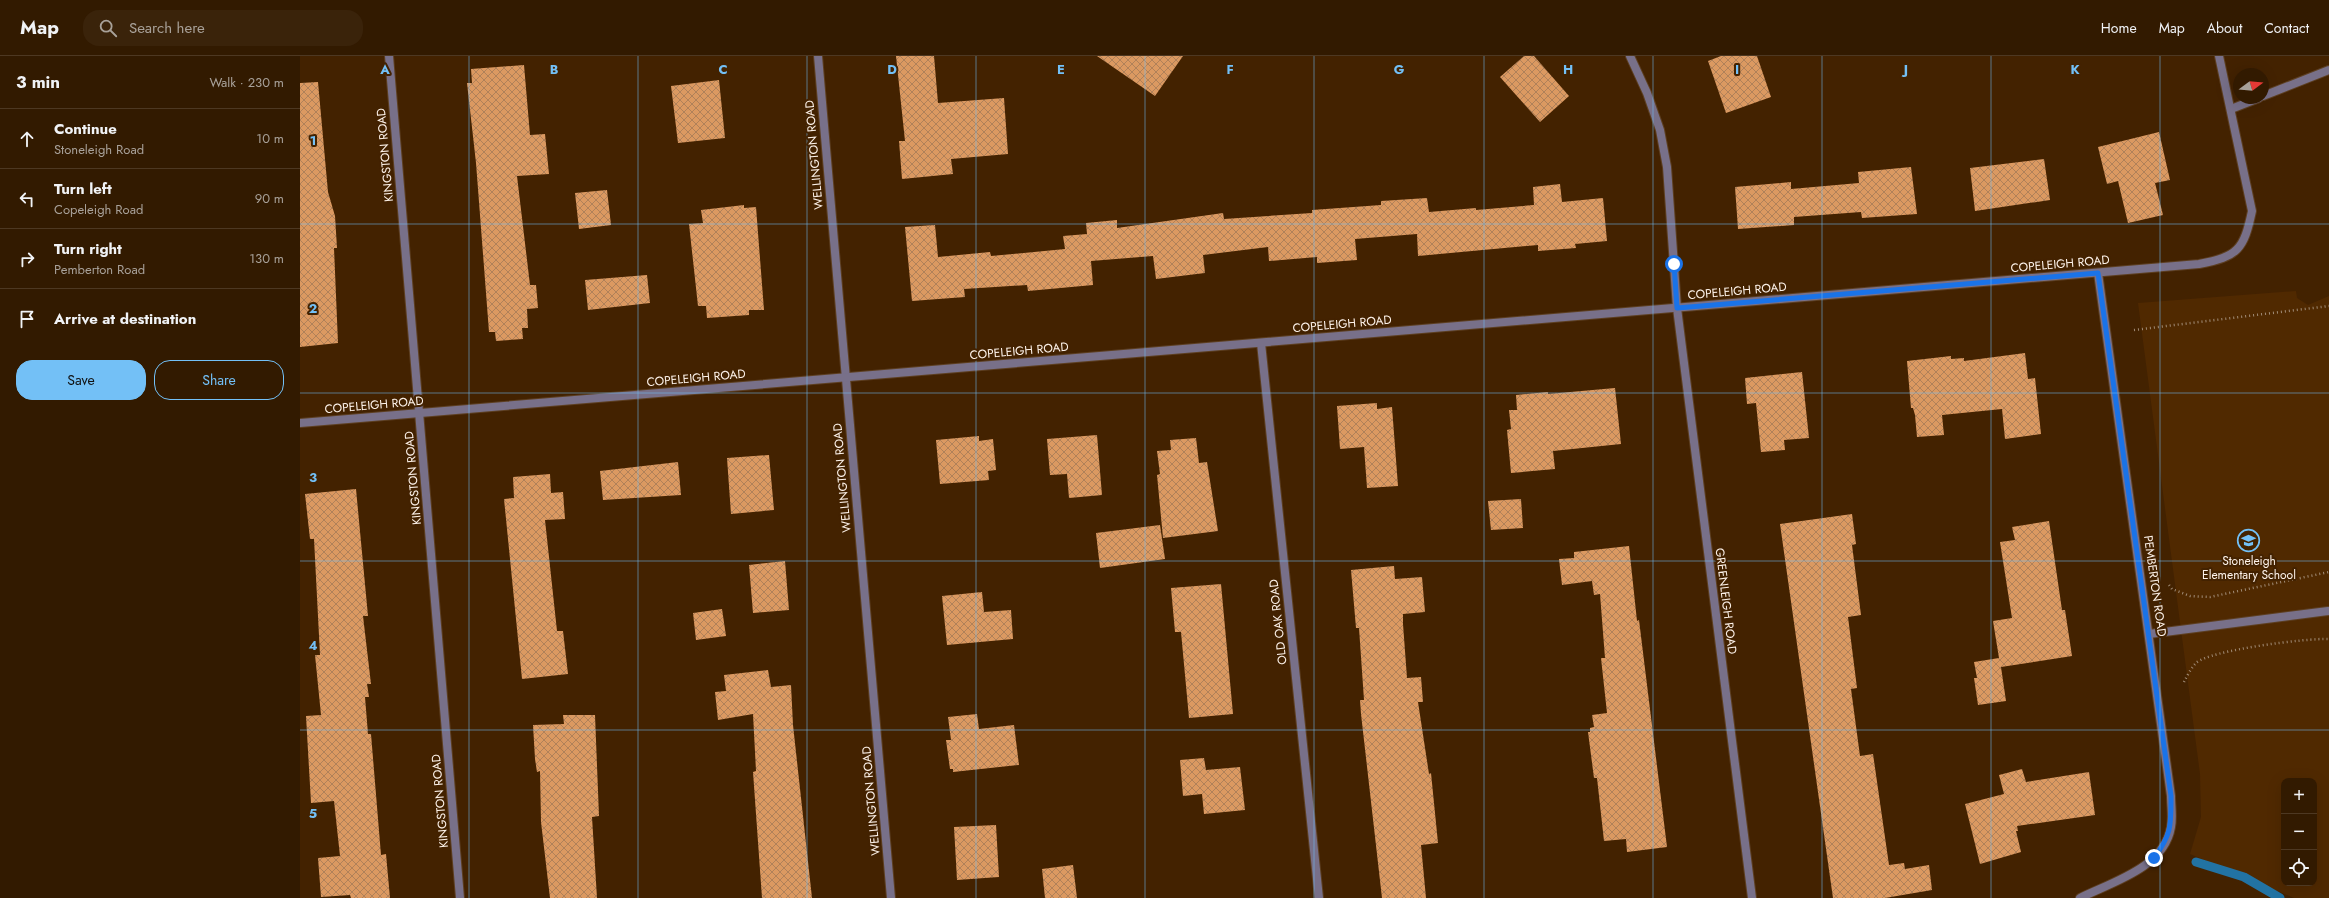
<!DOCTYPE html>
<html lang="en">
<head>
<meta charset="utf-8">
<style>
  body { margin:0; font-family:Jost,sans-serif; background:#3a230a; color:#f1f3f6 }
  .controls { position:absolute; right:12px; bottom:12px; display:grid; overflow:hidden; border-radius:8px; box-shadow:0 4px 16px #0002 }
  .controls button { width:36px; height:36px; display:grid; place-items:center; padding:0; border:0; border-bottom:1px solid #4d3822; background:#321a00; color:#f1f3f6; font:20px sans-serif }
  .compass { position:absolute; left:1933px; top:12px; width:36px; height:36px; border-radius:50%; background:#321a00; box-shadow:0 4px 16px #0002; rotate:74deg }
  .stop { position:absolute; width:12px; height:12px; margin:-9px; border:3px solid #1a73e8; border-radius:50%; background:#fff }
  .stop.end { background:#1a73e8; border-color:#fff; box-shadow:0 1px 4px #0008 }
  .list { margin:0; padding:0; list-style:none }
  h2 { display:flex; justify-content:space-between; align-items:center; height:52px; margin:0; padding:0 16px; font-size:17px }
  h2 small { font-size:13px; font-weight:400; color:#a8a199 }
  .list li { display:grid; grid-template-columns:26px 1fr auto; gap:12px; align-items:center; box-sizing:border-box; height:60px; padding:0 16px; border-top:1px solid #4d3822 }
  .list b { display:block; font-size:15px; white-space:nowrap }
  .list p { margin:0; font-size:13px; white-space:nowrap; color:#a8a199 }
  .list em { font-size:13px; font-style:normal; color:#a8a199 }
  .actions { display:flex; gap:8px; padding:12px 16px }
  .actions a { flex:1; padding:9px 0; border:1px solid #73c0f6; border-radius:16px; text-align:center; font-size:14px; color:#73c0f6 }
  .actions .main { background:#73c0f6; color:#111 }
  .icon { flex:none; width:22px; height:22px; fill:none; stroke:currentColor; stroke-width:2; stroke-linecap:round; stroke-linejoin:round }
  .map { position:relative; flex:none; width:2029px; height:842px; overflow:hidden }
  header { display:flex; align-items:center; gap:24px; box-sizing:border-box; height:56px; padding:0 20px; background:#321a00; border-bottom:1px solid #4d3822 }
  header strong { font-size:19px }
  nav { display:flex; gap:22px; margin-inline-start:auto; font-size:14px }
  .search { width:280px; height:36px; background:#3a230a; display:flex; align-items:center; gap:10px; box-sizing:border-box; padding:0 14px; border-radius:16px; color:#a8a199; font-size:15px }
  main { display:flex }
  aside { flex:1; background:#321a00 }
  .map>svg:first-child { display:block }
</style>
</head>
<body>
<header>
<strong>Map</strong>
<div class="search"><svg class="icon" aria-label="search" viewBox="0 0 24 24"><circle cx="10" cy="10" r="6"/><path d="M15 15l6 6"/></svg>Search here</div>
<nav><a>Home</a><a>Map</a><a>About</a><a>Contact</a></nav>
</header>
<main>
<aside>
<h2>3 min<small>Walk · 230 m</small></h2>
<ul class="list">
<li><svg class="icon" aria-label="ahead" viewBox="0 0 24 24"><path d="M12 20V5M6 11l6-6 6 6"/></svg><div><b>Continue</b><p>Stoneleigh Road</p></div><em>10 m</em></li>
<li><svg class="icon" aria-label="left" viewBox="0 0 24 24"><path d="M17 20v-9H6M10 6l-5 5 5 5"/></svg><div><b>Turn left</b><p>Copeleigh Road</p></div><em>90 m</em></li>
<li><svg class="icon" aria-label="right" viewBox="0 0 24 24"><path d="M7 20v-9h11M14 6l5 5-5 5"/></svg><div><b>Turn right</b><p>Pemberton Road</p></div><em>130 m</em></li>
<li><svg class="icon" aria-label="arrive" viewBox="0 0 24 24"><path d="M6 21V4h12l-3 4 3 4H6"/></svg><div><b>Arrive at destination</b></div></li>
</ul>
<div class="actions"><a class="main">Save</a><a>Share</a></div>
</aside>
<div class="map">
<svg width="2029" height="842" viewBox="0 0 2029 842">
  <defs>
    <pattern id="building-cross-hatch" width="8" height="8" patternUnits="userSpaceOnUse"><rect width="8" height="8" fill="#db9961"/><path d="M0 0l8 8M0 8l8-8" fill="none" stroke="#b08159"/></pattern>
  </defs>
  <rect width="100%" height="100%" fill="#432200"/>
  <path fill="#502900" fill-rule="evenodd" d="M 1996,235 L 1997,242 L 2008,249 L 2029,240 L 2029,842 L 1994,842 L 1890,798 L 1901,761 L 1900,718 L 1838,247 ZM 1984,725 L 2014,725 L 2014,827 L 1984,827 Z"/>
  <g fill="none" stroke-linecap="round" stroke-linejoin="round">
    <path stroke="#2273a3" stroke-width="9" d="M 1896,806 L 1944,821 L 1980,842"/>
  </g>
  <g fill="url(#building-cross-hatch)">
    <path d="M 596,0 L 634,0 L 638,47 L 704,42 L 708,98 L 651,103 L 653,118 L 602,123 L 599,85 L 605,85 Z"/>
    <path d="M 797,0 L 883,0 L 855,40 Z"/>
    <path d="M 1224,0 L 1234,0 L 1269,40 L 1240,66 L 1200,21 Z"/>
    <path d="M 1421,0 L 1457,0 L 1471,41 L 1426,57 L 1408,5 Z"/>
    <path d="M 224,9 L 230,79 L 245,78 L 249,118 L 217,120 L 230,229 L 236,229 L 238,252 L 227,253 L 228,272 L 222,272 L 223,283 L 196,285 L 195,276 L 189,276 L 176,107 L 167,27 L 172,27 L 171,13 Z"/>
    <path d="M 419,24 L 425,82 L 378,87 L 371,30 Z"/>
    <path d="M 18,26 L 28,136 L 35,160 L 37,192 L 34,192 L 38,287 L 0,291 L 0,27 Z"/>
    <path d="M 1859,76 L 1870,124 L 1855,127 L 1863,159 L 1828,167 L 1818,125 L 1807,128 L 1798,91 Z"/>
    <path d="M 1744,103 L 1750,144 L 1675,155 L 1670,112 Z"/>
    <path d="M 1611,111 L 1617,158 L 1562,162 L 1561,156 L 1494,161 L 1494,169 L 1438,173 L 1435,131 L 1491,126 L 1491,133 L 1559,127 L 1558,116 Z"/>
    <path d="M 1260,128 L 1262,146 L 1303,142 L 1307,185 L 1275,188 L 1276,192 L 1238,195 L 1238,189 L 1118,200 L 1117,178 L 1055,183 L 1057,204 L 1017,207 L 1017,201 L 969,205 L 968,191 L 903,199 L 905,217 L 856,223 L 853,200 L 791,205 L 793,229 L 728,235 L 727,229 L 664,233 L 665,241 L 612,245 L 605,171 L 635,169 L 638,201 L 690,196 L 691,200 L 765,193 L 763,180 L 787,178 L 786,167 L 817,164 L 817,172 L 923,157 L 924,163 L 1012,157 L 1012,154 L 1081,149 L 1081,145 L 1127,142 L 1129,156 L 1176,152 L 1176,154 L 1234,149 L 1233,131 Z"/>
    <path d="M 307,134 L 311,169 L 279,173 L 275,137 Z"/>
    <path d="M 444,149 L 444,152 L 456,151 L 464,254 L 449,254 L 449,259 L 407,262 L 406,250 L 398,250 L 389,168 L 403,167 L 401,154 Z"/>
    <path d="M 347,219 L 350,247 L 288,254 L 285,224 Z"/>
    <path d="M 1725,297 L 1728,323 L 1735,322 L 1741,378 L 1705,383 L 1702,353 L 1642,359 L 1644,379 L 1617,381 L 1615,359 L 1613,352 L 1611,352 L 1607,305 L 1651,300 L 1651,303 L 1664,302 L 1664,305 Z"/>
    <path d="M 1502,316 L 1509,382 L 1484,384 L 1485,394 L 1461,396 L 1456,347 L 1447,348 L 1445,322 Z"/>
    <path d="M 1315,332 L 1321,388 L 1253,395 L 1255,413 L 1211,417 L 1207,374 L 1211,373 L 1209,354 L 1217,354 L 1216,339 L 1248,336 L 1248,338 Z"/>
    <path d="M 1077,347 L 1077,353 L 1092,351 L 1098,430 L 1067,432 L 1064,391 L 1040,393 L 1037,350 Z"/>
    <path d="M 797,379 L 802,439 L 769,442 L 767,418 L 750,419 L 747,383 Z"/>
    <path d="M 679,380 L 679,385 L 693,383 L 696,414 L 688,415 L 689,424 L 640,428 L 636,384 Z"/>
    <path d="M 896,382 L 899,407 L 907,406 L 918,475 L 863,482 L 857,419 L 860,418 L 857,395 L 871,394 L 870,384 Z"/>
    <path d="M 469,399 L 474,454 L 431,458 L 427,402 Z"/>
    <path d="M 378,406 L 381,439 L 303,444 L 300,415 Z"/>
    <path d="M 250,418 L 251,437 L 263,436 L 265,463 L 245,464 L 257,575 L 263,575 L 268,618 L 222,623 L 204,443 L 214,442 L 213,421 Z"/>
    <path d="M 56,433 L 68,560 L 63,560 L 71,628 L 67,628 L 69,641 L 65,641 L 68,678 L 71,678 L 81,799 L 86,798 L 90,842 L 51,842 L 50,839 L 21,841 L 18,802 L 40,800 L 34,745 L 11,747 L 6,660 L 21,659 L 15,599 L 20,599 L 14,483 L 10,483 L 5,438 Z"/>
    <path d="M 1221,443 L 1223,472 L 1191,474 L 1188,445 Z"/>
    <path d="M 1552,458 L 1556,488 L 1552,489 L 1561,559 L 1548,561 L 1557,632 L 1551,633 L 1560,700 L 1573,698 L 1589,809 L 1604,807 L 1605,813 L 1629,809 L 1632,834 L 1585,842 L 1533,842 L 1480,468 Z"/>
    <path d="M 1749,465 L 1762,554 L 1765,554 L 1772,600 L 1701,611 L 1706,645 L 1678,649 L 1674,622 L 1677,622 L 1674,606 L 1699,602 L 1693,565 L 1712,562 L 1700,486 L 1715,484 L 1712,471 Z"/>
    <path d="M 860,469 L 865,503 L 800,512 L 796,477 Z"/>
    <path d="M 1329,490 L 1337,565 L 1339,564 L 1367,791 L 1327,796 L 1326,783 L 1304,785 L 1297,722 L 1294,722 L 1288,676 L 1290,676 L 1290,672 L 1294,671 L 1292,659 L 1307,657 L 1301,602 L 1305,602 L 1300,538 L 1294,539 L 1292,525 L 1262,529 L 1259,503 L 1274,502 L 1274,496 Z"/>
    <path d="M 485,505 L 489,554 L 453,557 L 449,509 Z"/>
    <path d="M 1094,510 L 1095,523 L 1122,521 L 1125,556 L 1103,558 L 1103,568 L 1107,622 L 1121,621 L 1123,646 L 1118,646 L 1129,718 L 1131,717 L 1138,787 L 1121,789 L 1126,842 L 1082,842 L 1061,658 L 1060,644 L 1064,644 L 1059,572 L 1056,572 L 1051,514 Z"/>
    <path d="M 921,528 L 933,658 L 889,662 L 881,576 L 875,576 L 871,532 Z"/>
    <path d="M 682,536 L 684,556 L 711,554 L 713,583 L 647,589 L 642,540 Z"/>
    <path d="M 422,553 L 426,580 L 396,584 L 393,557 Z"/>
    <path d="M 468,614 L 471,631 L 491,629 L 493,669 L 512,842 L 462,842 L 453,716 L 456,715 L 453,658 L 418,664 L 415,636 L 426,635 L 424,619 Z"/>
    <path d="M 677,658 L 679,673 L 714,669 L 719,709 L 653,716 L 653,713 L 650,713 L 646,684 L 651,684 L 648,661 Z"/>
    <path d="M 263,659 L 295,659 L 299,760 L 292,761 L 297,842 L 250,842 L 241,766 L 240,715 L 237,716 L 235,703 L 233,669 L 264,668 Z"/>
    <path d="M 904,702 L 906,714 L 940,711 L 945,754 L 904,758 L 902,738 L 883,740 L 880,704 Z"/>
    <path d="M 1722,713 L 1726,726 L 1789,716 L 1795,759 L 1717,770 L 1718,775 L 1716,775 L 1721,796 L 1680,808 L 1665,748 L 1704,738 L 1699,719 Z"/>
    <path d="M 696,769 L 699,821 L 657,824 L 654,771 Z"/>
    <path d="M 773,809 L 777,842 L 745,842 L 742,813 Z"/>
  </g>
  <g fill="none" stroke-linecap="round" stroke-linejoin="round">
    <defs>
      <path id="service" d="M 1849,578 L 2028,555"/>
      <g id="minor">
        <path d="M 89,0 L 160,842"/>
        <path d="M 518,0 L 591,842"/>
        <path d="M 1330,0 L 1347,37 L 1360,74 L 1367,111 L 1377,252 L 1452,842"/>
        <path d="M 1963,40 L 2029,14"/>
        <path d="M 1931,53 L 1959,42"/>
        <path d="M 961,287 L 1019,842"/>
        <path d="M 0,367 L 1899,208 C 1938,201 1944,193 1952,155 L 1919,0"/>
        <path d="M 1780,842 C 1812,826 1864,812 1871,771 C 1873,761 1871,750 1871,740 L 1798,217"/>
      </g>
    </defs>
    <use href="#service" stroke="#5d3f21" stroke-width="10"/>
    <use href="#minor" stroke="#5d3f21" stroke-width="10"/>
    <g stroke="#a18c76" stroke-width="2.5" stroke-dasharray="1 3" stroke-linecap="butt">
      <path d="M 1834,274 L 2029,250"/>
      <path d="M 1869,529 L 1872,533 L 1890,540 L 1910,541 L 2029,516"/>
      <path d="M 1884,626 C 1887,620 1891,612 1896,607 C 1910,594 2007,582 2029,583"/>
    </g>
    <use href="#service" stroke="#787089" stroke-width="8"/>
    <use href="#minor" stroke="#787089" stroke-width="8"/>
  </g>
  <g fill="none" stroke-linecap="round" stroke-linejoin="round">
    <path stroke="#1a73e8" stroke-width="5" d="M 1374,208 L 1377,252 L 1798,217 L 1871,740 C 1871,769 1872,778 1854,802"/>
  </g>
  <path fill="none" stroke="#73c0f6" stroke-width="1" stroke-opacity="0.55" d="M 169,0 L 169,842M 338,0 L 338,842M 507,0 L 507,842M 676,0 L 676,842M 845,0 L 845,842M 1014,0 L 1014,842M 1184,0 L 1184,842M 1353,0 L 1353,842M 1522,0 L 1522,842M 1691,0 L 1691,842M 1860,0 L 1860,842M 0,168 L 2029,168M 0,337 L 2029,337M 0,505 L 2029,505M 0,674 L 2029,674"/>
  <defs>
    <symbol id="school-ring" viewBox="-11 -11 22 22"><circle r="9.5" fill="#432200" stroke="#73c0f6" stroke-width="1.5"/><path d="M0-5L7-2L0 1L-7-2ZM-4 1L0 2.5L4 1V4Q0 6-4 4Z" fill="#73c0f6"/></symbol>
  </defs>
  <g fill-rule="evenodd">
    <use href="#school-ring" x="1936" y="472" width="25" height="25"/>
  </g>
  <g text-anchor="middle" dominant-baseline="central" stroke-width="4" stroke-linejoin="round" paint-order="stroke">
    <g font-size="12" fill="#fdf2e9" stroke="#432200">
      <text transform="translate(85 99) rotate(-95)">KINGSTON ROAD</text>
      <text transform="translate(514 99) rotate(-95)">WELLINGTON ROAD</text>
      <text transform="translate(1760 208) rotate(-5)">COPELEIGH ROAD</text>
      <text transform="translate(1437 235) rotate(-5)">COPELEIGH ROAD</text>
      <text transform="translate(1042 268) rotate(-5)">COPELEIGH ROAD</text>
      <text transform="translate(719 295) rotate(-5)">COPELEIGH ROAD</text>
      <text transform="translate(396 322) rotate(-5)">COPELEIGH ROAD</text>
      <text transform="translate(74 349) rotate(-5)">COPELEIGH ROAD</text>
      <text transform="translate(113 422) rotate(-95)">KINGSTON ROAD</text>
      <text transform="translate(542 422) rotate(-95)">WELLINGTON ROAD</text>
      <text transform="translate(1855 530) rotate(82)">PEMBERTON ROAD</text>
      <text transform="translate(1426 545) rotate(83)">GREENLEIGH ROAD</text>
      <text transform="translate(978 566) rotate(-96)">OLD OAK ROAD</text>
      <text transform="translate(140 745) rotate(-95)">KINGSTON ROAD</text>
      <text transform="translate(571 745) rotate(-95)">WELLINGTON ROAD</text>
    </g>
    <g font-size="12" fill="#fdf2e9" stroke="#432200">
      <text x="1949" y="505">Stoneleigh<tspan x="1949" dy="14">Elementary School</tspan></text>
    </g>
  </g>
  <g font-size="13" text-anchor="middle" font-weight="bold" fill="#73c0f6" stroke="#432200" stroke-width="4" stroke-linejoin="round" paint-order="stroke">
    <text x="85" y="18">A</text>
    <text x="254" y="18">B</text>
    <text x="423" y="18">C</text>
    <text x="592" y="18">D</text>
    <text x="761" y="18">E</text>
    <text x="930" y="18">F</text>
    <text x="1099" y="18">G</text>
    <text x="1268" y="18">H</text>
    <text x="1437" y="18">I</text>
    <text x="1606" y="18">J</text>
    <text x="1775" y="18">K</text>
    <text x="13" y="89">1</text>
    <text x="13" y="257">2</text>
    <text x="13" y="426">3</text>
    <text x="13" y="594">4</text>
    <text x="13" y="762">5</text>
  </g>
</svg>
<div class="controls">
<button>+</button>
<button>−</button>
<button><svg class="icon" aria-label="locate" viewBox="0 0 24 24"><circle cx="12" cy="12" r="6"/><path d="M12 2v4M12 18v4M2 12h4M18 12h4"/></svg></button>
</div>
<svg class="compass" viewBox="-18 -18 36 36"><path d="M0-13l5 13h-10z" fill="#e53935"/><path d="M0 13l5-13h-10z" fill="#a8a199"/></svg>
<div class="stop" style="left:1374px;top:208px"></div>
<div class="stop end" style="left:1854px;top:802px"></div>
</div>
</main>
</body>
</html>
